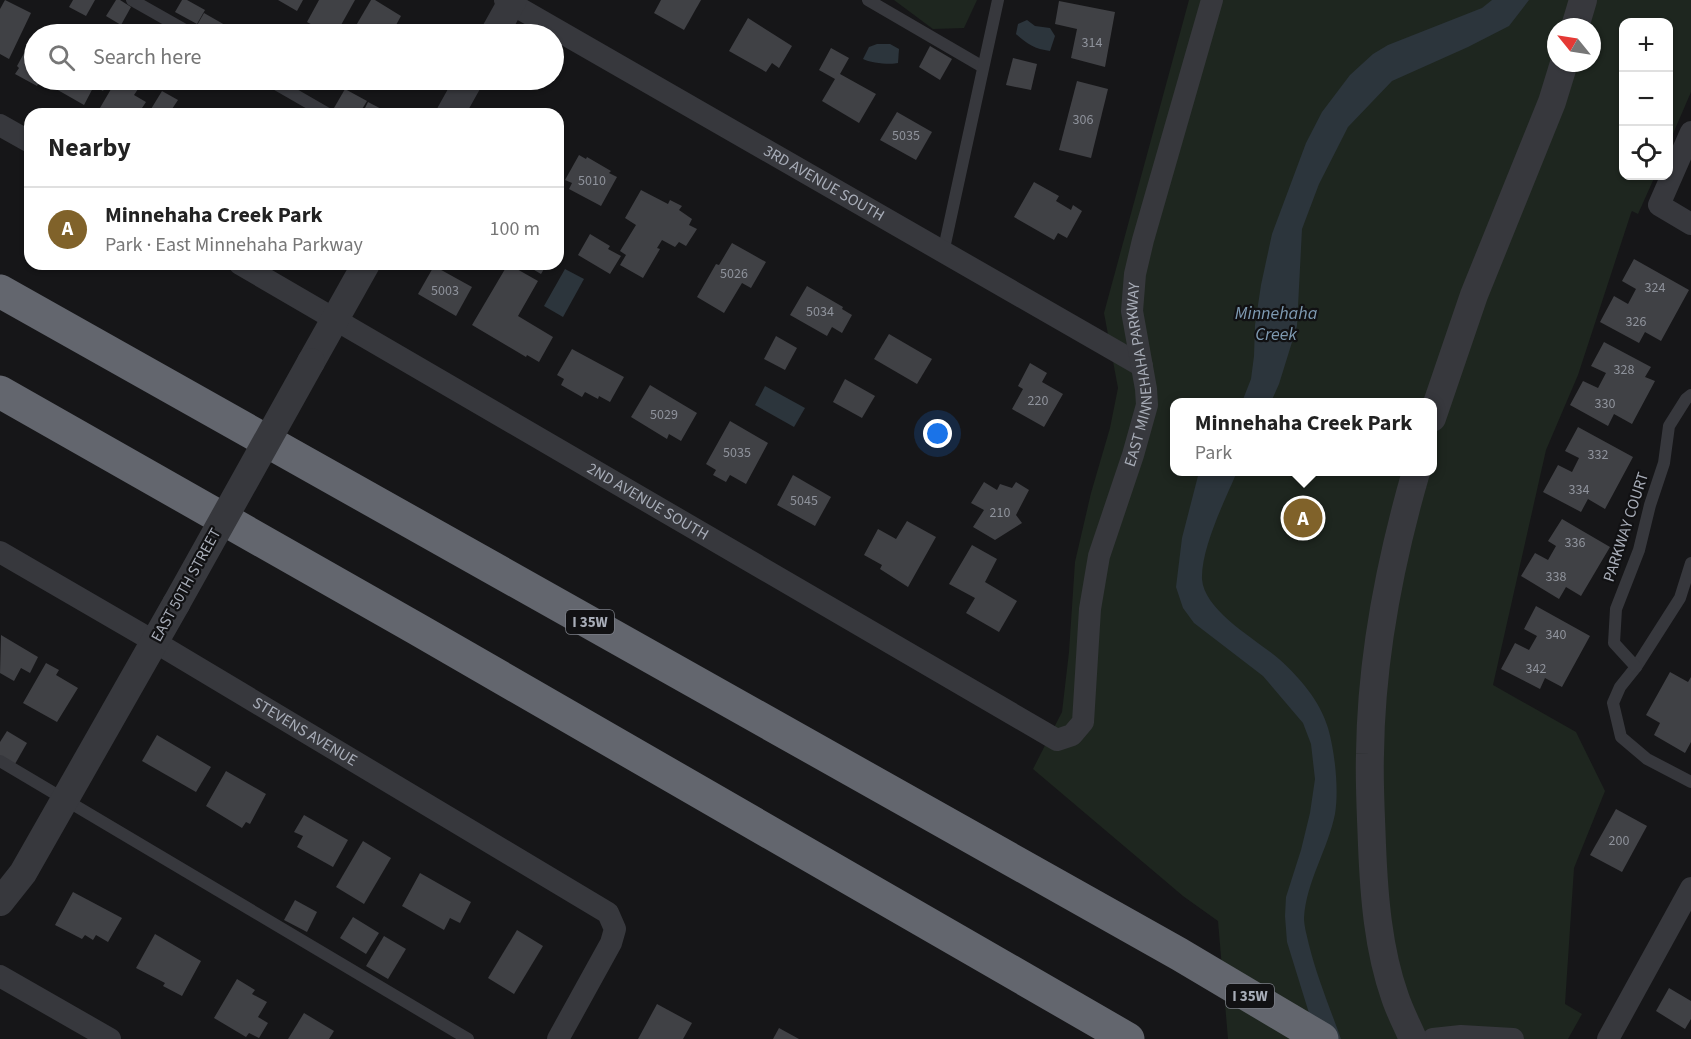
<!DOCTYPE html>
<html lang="en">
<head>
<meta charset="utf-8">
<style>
  body { margin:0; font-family:"Source Sans 3",sans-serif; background:#f6f6f6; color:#222 }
  .controls { position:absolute; right:18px; top:18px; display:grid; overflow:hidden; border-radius:12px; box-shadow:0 2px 4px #0004 }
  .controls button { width:54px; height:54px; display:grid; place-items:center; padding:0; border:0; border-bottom:2px solid #e0e0e0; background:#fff; color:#222; font:30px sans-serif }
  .compass { position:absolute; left:1547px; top:18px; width:54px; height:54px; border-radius:50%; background:#fff; box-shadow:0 2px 4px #0004; rotate:300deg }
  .you { position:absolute; left:938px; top:434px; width:21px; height:21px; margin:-15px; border:4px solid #fff; border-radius:50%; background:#1a73e8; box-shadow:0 0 0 9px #1a73e833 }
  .badge { display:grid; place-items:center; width:39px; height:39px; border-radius:50%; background:#80622a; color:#fff; font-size:20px; font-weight:700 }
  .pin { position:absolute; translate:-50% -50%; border:3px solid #fff; box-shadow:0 2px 6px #0006 }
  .popup { position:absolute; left:1170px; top:398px; width:267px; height:78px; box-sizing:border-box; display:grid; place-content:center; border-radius:12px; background:#fff; filter:drop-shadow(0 2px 4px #0005); font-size:20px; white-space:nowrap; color:#767676 }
  .popup b { font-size:22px; color:#222 }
  .popup::after { content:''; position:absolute; left:50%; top:100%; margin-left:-12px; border:12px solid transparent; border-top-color:#fff }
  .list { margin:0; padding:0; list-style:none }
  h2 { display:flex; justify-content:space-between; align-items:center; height:78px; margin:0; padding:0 24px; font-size:26px }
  h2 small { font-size:20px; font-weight:400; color:#767676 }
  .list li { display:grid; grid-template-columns:39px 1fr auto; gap:18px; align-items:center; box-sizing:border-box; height:84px; padding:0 24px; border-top:2px solid #e0e0e0 }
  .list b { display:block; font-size:22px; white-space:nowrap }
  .list p { margin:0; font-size:20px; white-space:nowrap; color:#767676 }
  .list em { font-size:20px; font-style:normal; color:#767676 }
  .icon { flex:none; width:33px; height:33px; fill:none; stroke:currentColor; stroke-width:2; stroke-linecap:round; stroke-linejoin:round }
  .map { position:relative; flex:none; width:1691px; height:1039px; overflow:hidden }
  .search { position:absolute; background:#fff; box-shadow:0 2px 4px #0004; left:24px; top:24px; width:540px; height:66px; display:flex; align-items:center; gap:15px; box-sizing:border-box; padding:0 21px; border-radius:33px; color:#767676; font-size:22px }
  .panel { position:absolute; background:#fff; box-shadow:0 2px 4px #0004; left:24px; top:108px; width:540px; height:162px; border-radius:18px }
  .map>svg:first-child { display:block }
</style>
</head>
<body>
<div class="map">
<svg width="1691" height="1039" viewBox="0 0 1691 1039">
  <rect width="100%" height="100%" fill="#161618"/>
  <g fill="#1e261f" fill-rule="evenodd">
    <path d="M 894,0 L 977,0 L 964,28 L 933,29 Z"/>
    <path d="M 1189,0 L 1691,0 L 1691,92 L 1669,143 L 1668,22 L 1624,22 L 1624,176 L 1655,176 L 1638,214 L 1632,211 L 1631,213 L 1578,375 L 1546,450 L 1493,685 L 1576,732 L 1605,791 L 1574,868 L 1565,1004 L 1582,1014 L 1568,1039 L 1228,1039 L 1218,921 L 1183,896 L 1033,769 L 1062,712 L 1069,652 L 1075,562 L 1091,493 L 1110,428 L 1118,388 L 1104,313 ZM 1556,27 L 1592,27 L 1592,63 L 1556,63 ZM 1174,402 L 1432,402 L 1432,472 L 1174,472 Z"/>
  </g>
  <g fill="#2c353c">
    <path d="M 1492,0 L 1529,0 L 1509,26 L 1468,47 L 1392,81 L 1348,127 L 1319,184 L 1302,229 L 1297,326 L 1279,384 L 1271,402 L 1242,402 L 1251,379 L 1254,356 L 1255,325 L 1261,285 L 1272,234 L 1306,143 L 1322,112 L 1350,75 L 1373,54 L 1388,45 L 1482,8 Z"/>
    <path d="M 1027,20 L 1035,26 L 1050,28 L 1055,36 L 1050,51 C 1035,49 1027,44 1016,34 L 1018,24 Z"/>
    <path d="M 877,44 L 890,44 L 899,49 L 898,63 C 891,65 870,63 863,59 L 869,47 Z"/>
    <path d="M 565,269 L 584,279 L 563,317 L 544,306 Z"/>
    <path d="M 765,386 L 805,408 L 794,427 L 755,405 Z"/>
    <path d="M 1199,472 L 1237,472 C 1225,500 1201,548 1202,579 C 1204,611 1257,640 1279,659 C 1300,678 1320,701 1328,728 C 1335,752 1339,790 1335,814 C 1328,849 1306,882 1304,918 C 1304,926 1307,936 1309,945 C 1317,977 1330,1008 1341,1039 L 1317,1039 L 1287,942 L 1285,916 L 1286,897 L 1301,850 L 1310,813 L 1315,779 L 1311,744 L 1303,723 L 1263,676 L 1194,623 L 1183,608 L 1176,587 L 1182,538 Z"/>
  </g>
  <g fill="#404145">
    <path d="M 5,0 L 31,13 L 9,59 L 0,54 L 0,9 Z"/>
    <path d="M 73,0 L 95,0 L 86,16 L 69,7 Z"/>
    <path d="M 116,0 L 120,0 L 131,7 L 121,25 L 106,16 Z"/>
    <path d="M 182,0 L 187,0 L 205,10 L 197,24 L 175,12 Z"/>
    <path d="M 278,0 L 303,0 L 297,11 Z"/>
    <path d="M 319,0 L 355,0 L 336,34 L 329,34 L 307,22 Z"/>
    <path d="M 371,0 L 375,0 L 401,16 L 391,34 L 351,34 Z"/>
    <path d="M 661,0 L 701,0 L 684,30 L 654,13 Z"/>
    <path d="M 1059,1 L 1115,12 L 1105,67 L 1071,58 L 1077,29 L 1055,24 Z"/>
    <path d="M 204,13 L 225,25 L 220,34 L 210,34 L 196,27 Z"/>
    <path d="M 748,18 L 792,46 L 779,68 L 772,63 L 766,72 L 729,51 Z"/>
    <path d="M 413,25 L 430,34 L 408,34 Z"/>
    <path d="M 34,35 L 34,80 L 40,80 L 37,86 L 15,74 L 19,68 L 17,66 Z"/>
    <path d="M 930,46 L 952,59 L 940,80 L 919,67 Z"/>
    <path d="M 831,48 L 849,58 L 840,74 L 876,94 L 859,123 L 822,101 L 835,79 L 819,70 Z"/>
    <path d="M 1013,58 L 1037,64 L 1031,90 L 1006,85 Z"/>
    <path d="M 62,80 L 109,80 L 103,91 L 94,86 L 84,105 L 56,89 Z"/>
    <path d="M 120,80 L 144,80 L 134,95 L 146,102 L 138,114 L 97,113 L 114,84 L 117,85 Z"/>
    <path d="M 1077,81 L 1108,89 L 1091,158 L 1059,150 Z"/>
    <path d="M 345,89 L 367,101 L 359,114 L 344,114 L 334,108 Z"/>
    <path d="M 162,91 L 178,100 L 172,109 L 176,111 L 174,114 L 148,114 Z"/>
    <path d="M 368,102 L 391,114 L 362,114 Z"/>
    <path d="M 897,112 L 932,132 L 916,160 L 880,140 Z"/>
    <path d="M 579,155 L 586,159 L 587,157 L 611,171 L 609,173 L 617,177 L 601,206 L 569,189 L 572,183 L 565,180 Z"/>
    <path d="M 1034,182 L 1059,196 L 1056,201 L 1071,210 L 1073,205 L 1082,211 L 1067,238 L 1058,233 L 1054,240 L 1014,217 Z"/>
    <path d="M 641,190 L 668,204 L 670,200 L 682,206 L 679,210 L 692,219 L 689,225 L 697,229 L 686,246 L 679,242 L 675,247 L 662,240 L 657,248 L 660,249 L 643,278 L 620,265 L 626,255 L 620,251 L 636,225 L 625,218 Z"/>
    <path d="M 590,234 L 610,246 L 608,249 L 621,256 L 610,274 L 578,255 Z"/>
    <path d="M 732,243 L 766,262 L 751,288 L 742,283 L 724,313 L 697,297 L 716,264 L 719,265 Z"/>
    <path d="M 1634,259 L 1689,290 L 1661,341 L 1645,332 L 1639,343 L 1600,322 L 1614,296 L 1628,304 L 1636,289 L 1622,281 Z"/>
    <path d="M 508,264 L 538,281 L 518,316 L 553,337 L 539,362 L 527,355 L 526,357 L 472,325 Z"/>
    <path d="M 524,264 L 547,264 L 541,274 Z"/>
    <path d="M 434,266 L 472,287 L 456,316 L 418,294 Z"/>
    <path d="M 807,286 L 843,307 L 842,309 L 852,315 L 842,333 L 832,327 L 827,336 L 790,315 Z"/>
    <path d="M 889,334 L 932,359 L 917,384 L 874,359 Z"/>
    <path d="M 776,336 L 797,348 L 785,370 L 764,359 Z"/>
    <path d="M 1604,342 L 1651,367 L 1645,377 L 1655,381 L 1632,424 L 1614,414 L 1608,426 L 1570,405 L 1583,381 L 1598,388 L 1606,373 L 1591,366 Z"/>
    <path d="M 572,349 L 624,377 L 610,402 L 599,396 L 598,399 L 585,392 L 582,397 L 561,385 L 564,379 L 557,375 Z"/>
    <path d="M 1030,363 L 1047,373 L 1042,382 L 1063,394 L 1044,427 L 1012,409 L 1023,389 L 1018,386 Z"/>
    <path d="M 845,379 L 875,396 L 862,418 L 833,402 Z"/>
    <path d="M 650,385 L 697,413 L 681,441 L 669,434 L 667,439 L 631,417 Z"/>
    <path d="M 730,421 L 768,443 L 746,484 L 730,475 L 726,482 L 713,475 L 716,470 L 706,464 Z"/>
    <path d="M 1578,427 L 1633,457 L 1605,509 L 1588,499 L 1581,512 L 1543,492 L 1558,465 L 1572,472 L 1579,458 L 1565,451 Z"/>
    <path d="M 793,475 L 831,497 L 815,526 L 777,505 Z"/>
    <path d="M 984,482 L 997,490 L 1000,484 L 1012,488 L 1016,482 L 1029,490 L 1016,515 L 1022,523 L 995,540 L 973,527 L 984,510 L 971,503 Z"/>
    <path d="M 1562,519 L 1610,547 L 1581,596 L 1566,587 L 1559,599 L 1521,576 L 1535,553 L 1548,560 L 1556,546 L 1548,541 Z"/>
    <path d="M 907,521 L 936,537 L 908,587 L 880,569 L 882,565 L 864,555 L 878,529 L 896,539 Z"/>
    <path d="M 972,545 L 997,559 L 985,582 L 1017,601 L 999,632 L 966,613 L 975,598 L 949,584 Z"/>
    <path d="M 1536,606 L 1590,636 L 1562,687 L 1545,678 L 1540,689 L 1501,669 L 1515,643 L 1529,650 L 1537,636 L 1524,629 Z"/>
    <path d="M 1,635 L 38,657 L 30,673 L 21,668 L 14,681 L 0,673 Z"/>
    <path d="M 46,663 L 59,670 L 56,675 L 78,688 L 57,722 L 23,703 Z"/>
    <path d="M 1670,672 L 1688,682 L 1691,677 L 1691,742 L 1685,753 L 1654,735 L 1660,723 L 1646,715 Z"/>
    <path d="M 7,731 L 27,743 L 15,764 L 0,756 L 0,742 Z"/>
    <path d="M 157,735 L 211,767 L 196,792 L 142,761 Z"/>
    <path d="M 226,771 L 266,794 L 250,824 L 246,822 L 242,828 L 206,806 Z"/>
    <path d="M 1616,809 L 1647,826 L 1622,872 L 1590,855 Z"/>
    <path d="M 304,815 L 348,840 L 333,867 L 297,847 L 303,836 L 294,832 Z"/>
    <path d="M 363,841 L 391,858 L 364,904 L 336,887 Z"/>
    <path d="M 420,873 L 471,902 L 460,923 L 450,918 L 444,930 L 402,906 Z"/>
    <path d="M 73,892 L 122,918 L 108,942 L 96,935 L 93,940 L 85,935 L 82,939 L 55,925 Z"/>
    <path d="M 295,900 L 317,912 L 307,932 L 284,920 Z"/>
    <path d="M 353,917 L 379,933 L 366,954 L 340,938 Z"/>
    <path d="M 517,930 L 543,946 L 514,994 L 488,978 Z"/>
    <path d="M 155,934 L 201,961 L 182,996 L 163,986 L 165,983 L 136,968 Z"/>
    <path d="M 384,936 L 406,949 L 388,979 L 366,966 Z"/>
    <path d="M 237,979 L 255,990 L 252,994 L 267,1002 L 258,1017 L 268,1023 L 259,1038 L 249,1033 L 246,1037 L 214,1018 Z"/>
    <path d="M 1669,988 L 1691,1001 L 1691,1019 L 1685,1029 L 1656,1011 Z"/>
    <path d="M 657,1004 L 692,1023 L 683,1039 L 638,1039 Z"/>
    <path d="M 304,1013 L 334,1031 L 329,1039 L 288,1039 Z"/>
    <path d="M 779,1028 L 799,1039 L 773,1039 Z"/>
  </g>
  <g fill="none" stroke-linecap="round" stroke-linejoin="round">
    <g stroke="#37383d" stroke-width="12">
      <path d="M 132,0 L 192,34"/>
      <path d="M 868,0 L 983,67"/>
      <path d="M 269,80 L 328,114"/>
      <path d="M 943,253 L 998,0"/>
      <path d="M 1691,563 L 1680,598 L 1636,667 L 1620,687 L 1613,703 L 1621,737 L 1647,759 L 1691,782"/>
      <path d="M 1636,667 L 1614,643 L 1616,609 L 1639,550 L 1650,505 L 1664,463 L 1669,426 L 1686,399 L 1691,395"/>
      <path d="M 0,761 L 468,1039"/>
    </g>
    <g stroke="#37383d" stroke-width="22">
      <path id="s1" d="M 505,0 L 1142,366"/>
      <path d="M 0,125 L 30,142"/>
      <path d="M 1691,132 L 1659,205 L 1691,224"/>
      <path id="s2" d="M 240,264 L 1057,740 L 1072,735 L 1083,722 L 1090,609 L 1099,556 L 1133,455 L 1147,405 L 1146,389 L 1132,311 L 1135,274 L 1143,240 L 1212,0"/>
      <path id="s3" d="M 0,552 L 155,642 L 608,913 L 615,929 L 611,943 L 558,1039"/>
      <path d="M 0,976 L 110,1039"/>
      <path d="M 1433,1039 L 1461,1036 L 1513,1039"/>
      <path d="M 1608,1039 L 1691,888"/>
    </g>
    <g stroke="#37383d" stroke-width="28">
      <path d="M 1575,27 L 1583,0"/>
      <path d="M 494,34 L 513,0"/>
      <path d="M 450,114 L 469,80"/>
      <path d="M 311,362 L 366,264"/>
      <path d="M 1432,418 L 1474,295 L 1552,102 L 1564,63"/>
      <path d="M 0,902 L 23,873 L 176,604"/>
      <path d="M 1413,1039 C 1407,1025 1400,1012 1395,997 C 1378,949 1374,895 1372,845 C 1371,815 1369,784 1370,754 C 1371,659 1390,562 1416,472"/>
    </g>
    <g stroke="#63666e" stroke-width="33">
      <path d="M 0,291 L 1179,954 L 1322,1039"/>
      <path d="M 0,392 L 417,629 L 1128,1039"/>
    </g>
    <path stroke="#37383d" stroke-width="28" d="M 176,604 L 311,362"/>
  </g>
  <g text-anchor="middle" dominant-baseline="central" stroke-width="4.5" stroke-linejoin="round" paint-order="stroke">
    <g font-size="14" fill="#8e929b">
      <text x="1092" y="43">314</text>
      <text x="1083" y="120">306</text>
      <text x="906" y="136">5035</text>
      <text x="592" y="181">5010</text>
      <text x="734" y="274">5026</text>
      <text x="1655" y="288">324</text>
      <text x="445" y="291">5003</text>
      <text x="820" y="312">5034</text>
      <text x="1636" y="322">326</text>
      <text x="1624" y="370">328</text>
      <text x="1038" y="401">220</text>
      <text x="1605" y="404">330</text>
      <text x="664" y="415">5029</text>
      <text x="737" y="453">5035</text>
      <text x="1598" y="455">332</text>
      <text x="1579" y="490">334</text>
      <text x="804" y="501">5045</text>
      <text x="1000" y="513">210</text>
      <text x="1575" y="543">336</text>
      <text x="1556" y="577">338</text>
      <text x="1556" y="635">340</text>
      <text x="1536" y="669">342</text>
      <text x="1619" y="841">200</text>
    </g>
    <g fill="#111113" stroke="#7b7e86" stroke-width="1.5">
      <rect x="566" y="610" width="48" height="24" rx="4.5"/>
      <rect x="1226" y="984" width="48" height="24" rx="4.5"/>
    </g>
    <g font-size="15" font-weight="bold" fill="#a8adb8">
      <text x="590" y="622">I 35W</text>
      <text x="1250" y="996">I 35W</text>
    </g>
    <g font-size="16" fill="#a8adb8" stroke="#111113">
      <text stroke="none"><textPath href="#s1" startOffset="368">3RD AVENUE SOUTH</textPath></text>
      <text stroke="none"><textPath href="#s2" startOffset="1334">EAST MINNEHAHA PARKWAY</textPath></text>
      <text stroke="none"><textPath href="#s2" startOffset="472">2ND AVENUE SOUTH</textPath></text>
      <text transform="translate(1626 527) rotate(-72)">PARKWAY COURT</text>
      <text transform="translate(186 585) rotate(-61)">EAST 50TH STREET</text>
      <text stroke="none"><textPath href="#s3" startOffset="354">STEVENS AVENUE</textPath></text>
    </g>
    <g font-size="18" font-style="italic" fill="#7f9bb3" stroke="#111113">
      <text x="1276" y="313">Minnehaha<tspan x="1276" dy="21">Creek</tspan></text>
    </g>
  </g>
</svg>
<div class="controls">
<button>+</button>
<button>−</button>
<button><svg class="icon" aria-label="locate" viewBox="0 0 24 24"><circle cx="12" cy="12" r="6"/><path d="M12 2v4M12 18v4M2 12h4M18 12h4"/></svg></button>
</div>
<svg class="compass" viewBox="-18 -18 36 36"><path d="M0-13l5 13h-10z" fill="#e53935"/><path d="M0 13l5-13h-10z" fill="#767676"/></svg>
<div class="you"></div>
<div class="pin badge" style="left:1303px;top:518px">A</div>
<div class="popup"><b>Minnehaha Creek Park</b>Park</div>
<div class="search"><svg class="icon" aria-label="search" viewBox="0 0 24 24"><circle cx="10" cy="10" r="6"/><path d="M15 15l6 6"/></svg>Search here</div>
<section class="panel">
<h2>Nearby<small></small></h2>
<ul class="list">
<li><span class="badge">A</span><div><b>Minnehaha Creek Park</b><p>Park · East Minnehaha Parkway</p></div><em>100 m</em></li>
</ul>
</section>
</div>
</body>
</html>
